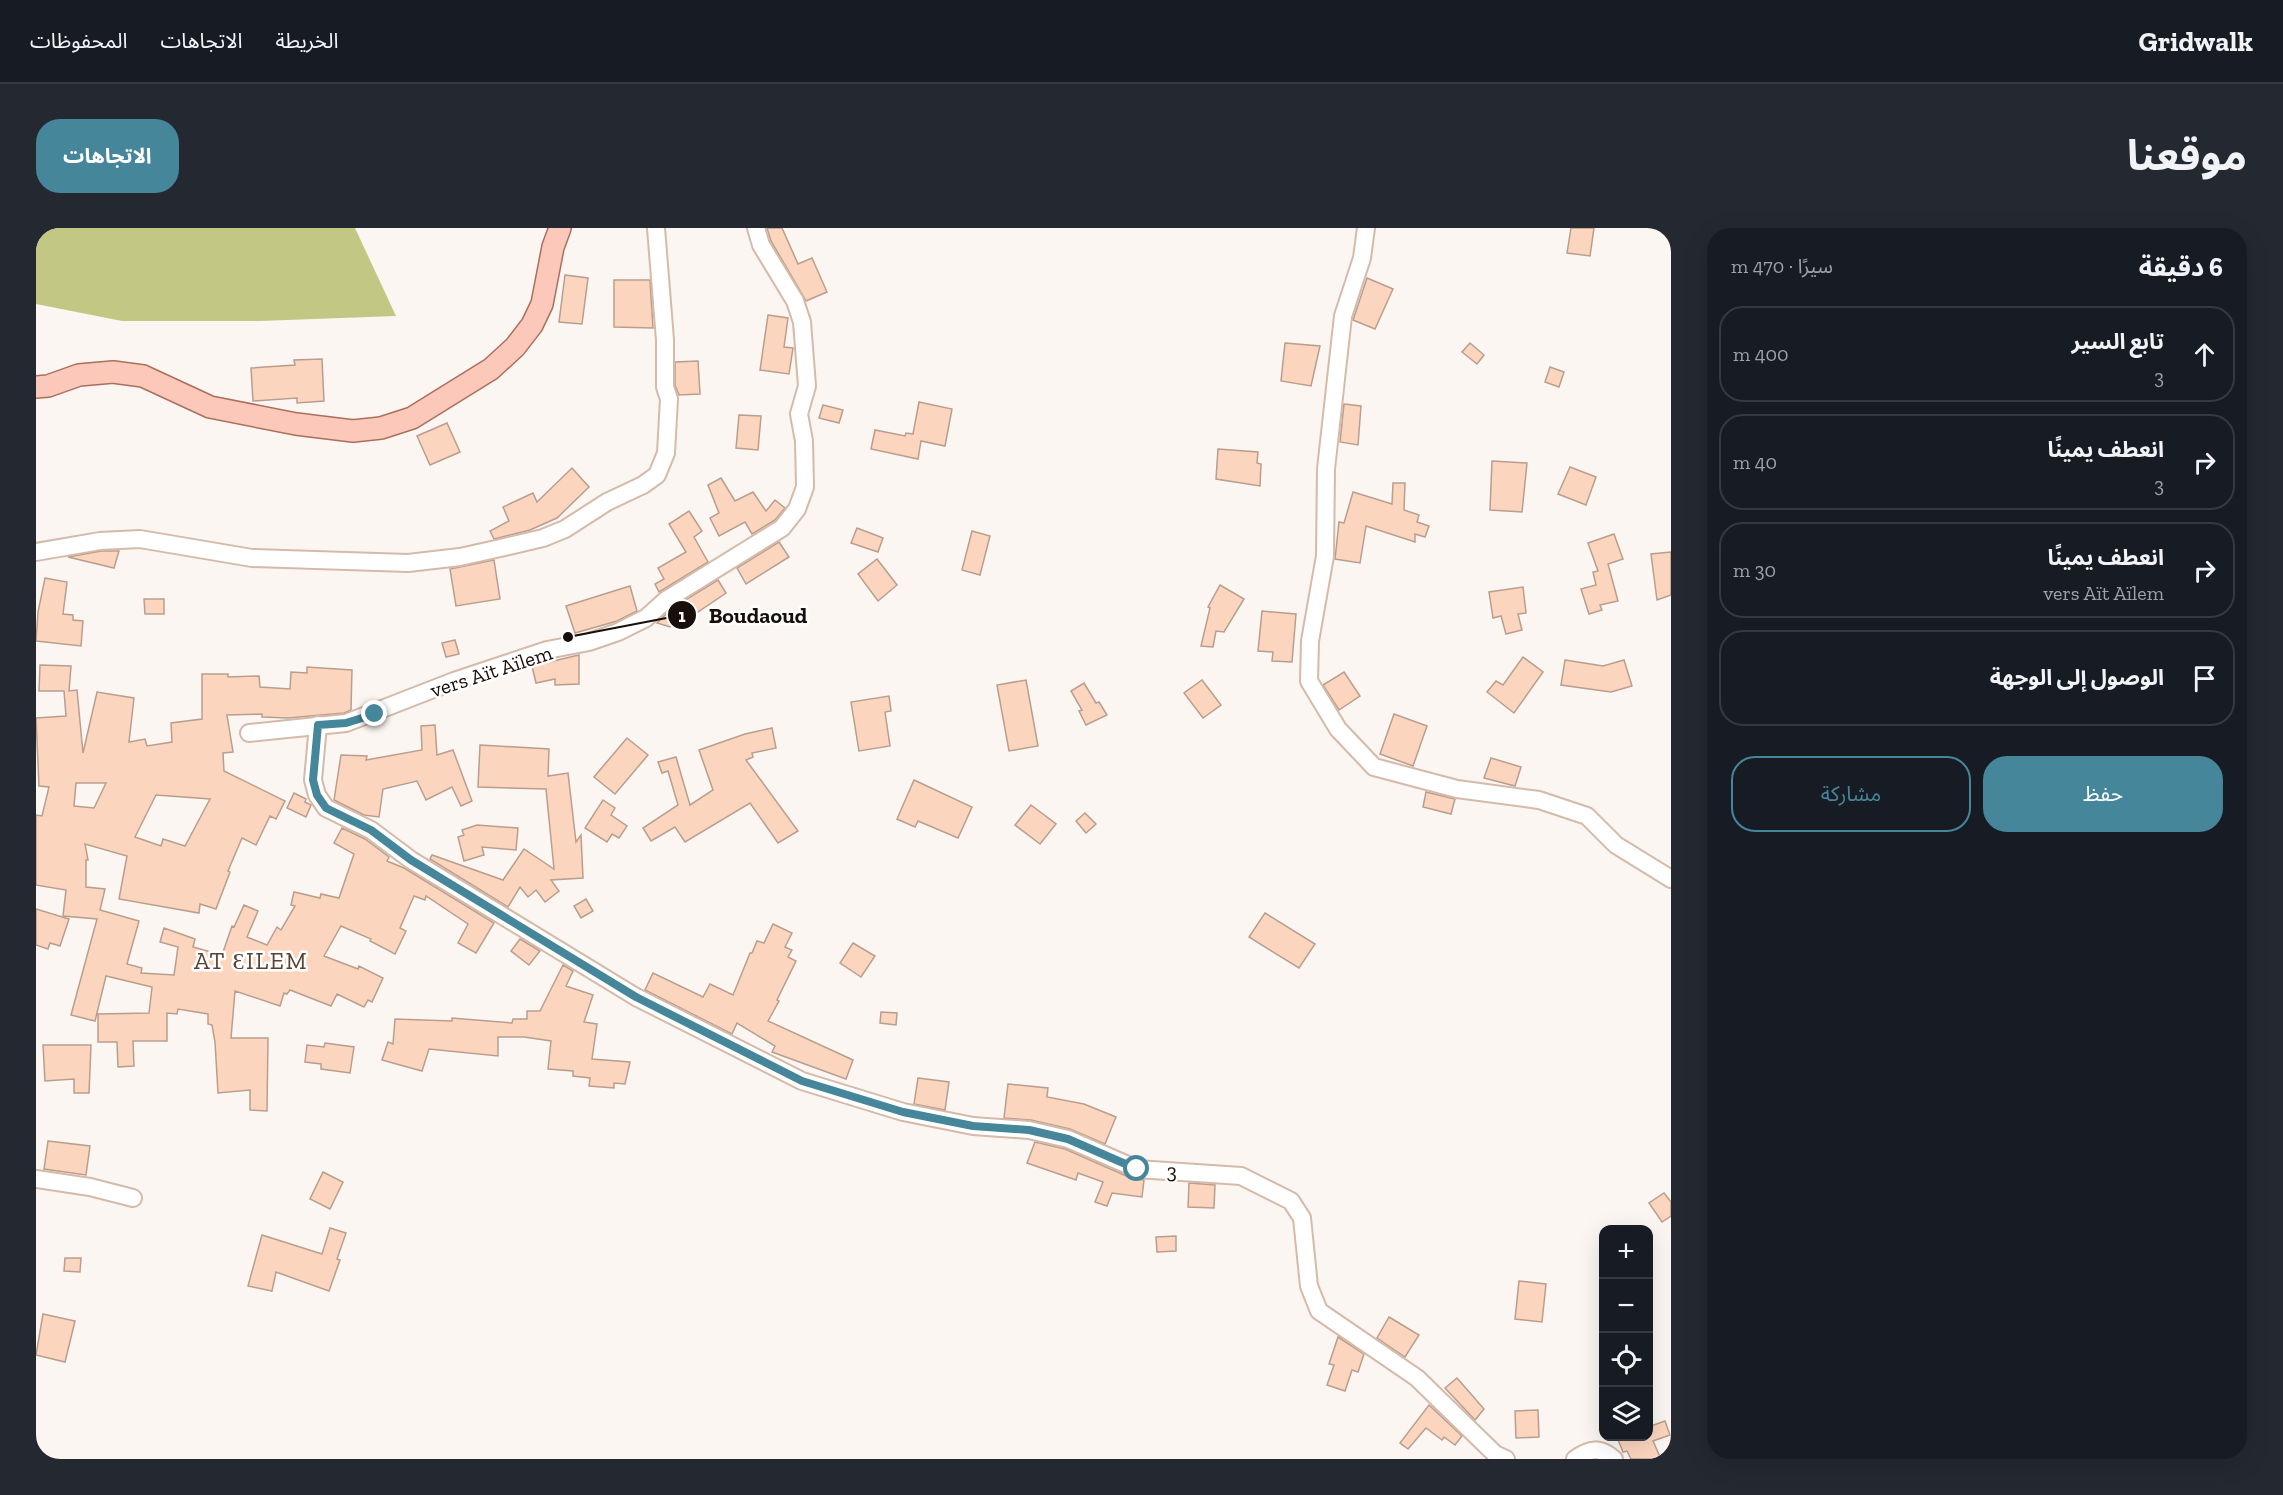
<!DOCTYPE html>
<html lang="ar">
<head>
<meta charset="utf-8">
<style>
  body { margin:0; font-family:"Zilla Slab","Noto Sans Arabic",serif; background:#242831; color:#f1f3f6; direction:rtl }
  .controls { position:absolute; right:18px; bottom:18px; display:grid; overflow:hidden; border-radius:12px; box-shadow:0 6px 24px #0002 }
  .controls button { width:54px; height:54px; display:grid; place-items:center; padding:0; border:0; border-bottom:2px solid #363941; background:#171b24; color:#f1f3f6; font:30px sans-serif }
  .stop { position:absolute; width:18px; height:18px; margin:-14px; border:4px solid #46869a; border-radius:50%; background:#fff }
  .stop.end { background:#46869a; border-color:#fff; box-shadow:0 2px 6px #0008 }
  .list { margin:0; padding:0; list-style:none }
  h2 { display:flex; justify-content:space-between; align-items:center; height:78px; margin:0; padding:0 24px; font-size:26px }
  h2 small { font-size:20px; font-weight:400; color:#9ea1a6 }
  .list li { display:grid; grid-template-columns:39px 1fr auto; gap:18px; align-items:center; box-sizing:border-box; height:96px; margin:0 12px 12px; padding:0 12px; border:2px solid #363941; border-radius:24px }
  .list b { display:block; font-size:22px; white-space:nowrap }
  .list p { margin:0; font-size:20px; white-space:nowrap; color:#9ea1a6 }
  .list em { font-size:20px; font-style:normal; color:#9ea1a6 }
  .actions { display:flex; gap:12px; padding:18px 24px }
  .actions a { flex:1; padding:14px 0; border:2px solid #46869a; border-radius:24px; text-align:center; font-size:21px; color:#46869a }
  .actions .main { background:#46869a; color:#fff }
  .icon { flex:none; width:33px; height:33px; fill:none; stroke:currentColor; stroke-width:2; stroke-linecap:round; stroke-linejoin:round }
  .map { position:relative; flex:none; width:1635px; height:1231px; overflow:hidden; direction:ltr; border-radius:24px }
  header { display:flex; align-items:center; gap:36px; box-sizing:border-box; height:84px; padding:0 30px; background:#171b24; border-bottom:2px solid #363941 }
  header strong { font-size:28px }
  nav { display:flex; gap:33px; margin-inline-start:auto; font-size:21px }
  .intro { display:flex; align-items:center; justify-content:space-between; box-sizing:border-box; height:144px; padding:0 36px }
  h1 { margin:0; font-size:42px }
  .button { padding:15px 27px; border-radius:24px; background:#46869a; color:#fff; font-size:21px; font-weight:700 }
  main { display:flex; gap:36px; padding:0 36px }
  aside { flex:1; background:#171b24; border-radius:24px; box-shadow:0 6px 24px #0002 }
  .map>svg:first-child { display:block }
</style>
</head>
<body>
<header>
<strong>Gridwalk</strong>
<nav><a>الخريطة</a><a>الاتجاهات</a><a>المحفوظات</a></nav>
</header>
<div class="intro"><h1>موقعنا</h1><a class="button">الاتجاهات</a></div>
<main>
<aside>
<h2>6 دقيقة<small>سيرًا · 470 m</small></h2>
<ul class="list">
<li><svg class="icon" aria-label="ahead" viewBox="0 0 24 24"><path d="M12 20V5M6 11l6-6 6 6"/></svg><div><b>تابع السير</b><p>3</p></div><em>400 m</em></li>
<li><svg class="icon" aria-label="right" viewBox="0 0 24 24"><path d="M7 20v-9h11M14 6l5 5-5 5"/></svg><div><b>انعطف يمينًا</b><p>3</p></div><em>40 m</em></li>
<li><svg class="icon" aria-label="right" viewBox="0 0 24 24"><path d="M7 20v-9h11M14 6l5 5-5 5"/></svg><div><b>انعطف يمينًا</b><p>vers Aït Aïlem</p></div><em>30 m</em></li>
<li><svg class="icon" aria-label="arrive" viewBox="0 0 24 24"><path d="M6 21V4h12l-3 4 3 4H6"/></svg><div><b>الوصول إلى الوجهة</b></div></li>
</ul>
<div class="actions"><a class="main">حفظ</a><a>مشاركة</a></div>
</aside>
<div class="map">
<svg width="1635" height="1231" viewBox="0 0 1635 1231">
  <rect width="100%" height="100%" fill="#fcf6f2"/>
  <path fill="#c2c884" d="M 0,0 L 319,0 L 360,88 L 224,93 L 86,93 L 0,76 Z"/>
  <g fill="#fcd5be" stroke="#b99e8e" stroke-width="1.5" fill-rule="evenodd">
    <path d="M 731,0 L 746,0 L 762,36 L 776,30 L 791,64 L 770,73 L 735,13 Z"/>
    <path d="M 1535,0 L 1558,0 L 1554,28 L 1531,25 Z"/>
    <path d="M 529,47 L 552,50 L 546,96 L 523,94 Z"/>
    <path d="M 1331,50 L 1357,61 L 1339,101 L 1317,92 Z"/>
    <path d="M 578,52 L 614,52 L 617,100 L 578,99 Z"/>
    <path d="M 732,87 L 752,90 L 748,119 L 757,120 L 753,146 L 724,142 Z"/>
    <path d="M 1249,115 L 1284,118 L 1275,158 L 1245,153 Z"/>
    <path d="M 1434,115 L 1448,127 L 1441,136 L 1426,124 Z"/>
    <path d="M 286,131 L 288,173 L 261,175 L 261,170 L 217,173 L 215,140 L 259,137 L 258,132 Z"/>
    <path d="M 662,133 L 664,166 L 643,167 L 639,157 L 639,134 Z"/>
    <path d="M 1514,139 L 1528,144 L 1523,159 L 1509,154 Z"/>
    <path d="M 883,174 L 916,181 L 909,218 L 885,213 L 882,231 L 835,221 L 839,202 L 869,208 L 870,205 L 877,206 Z"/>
    <path d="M 1308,176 L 1325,178 L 1322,217 L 1304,214 Z"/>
    <path d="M 787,177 L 807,182 L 803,195 L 783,190 Z"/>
    <path d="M 703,187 L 725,188 L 722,222 L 700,220 Z"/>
    <path d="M 411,195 L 424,224 L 394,237 L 381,208 Z"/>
    <path d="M 1182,221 L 1222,224 L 1221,235 L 1225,236 L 1224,258 L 1180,251 Z"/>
    <path d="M 1456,233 L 1491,235 L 1486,284 L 1454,282 Z"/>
    <path d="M 1534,239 L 1560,249 L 1550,277 L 1522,266 Z"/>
    <path d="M 536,240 L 553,259 L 521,290 L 494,302 L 458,311 L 454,303 L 473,293 L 467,279 L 497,265 L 501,274 Z"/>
    <path d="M 685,250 L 699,273 L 717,264 L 730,283 L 739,272 L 749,280 L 739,292 L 716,306 L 709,294 L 683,308 L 674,290 L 683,285 L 672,257 Z"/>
    <path d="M 1357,255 L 1369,255 L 1368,282 L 1383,287 L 1381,294 L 1393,298 L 1389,309 L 1379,306 L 1379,314 L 1330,298 L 1324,335 L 1299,331 L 1303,294 L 1308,295 L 1317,264 L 1356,276 Z"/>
    <path d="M 653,283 L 666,303 L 658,309 L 672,334 L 623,364 L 619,356 L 628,351 L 622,340 L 650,324 L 633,296 Z"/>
    <path d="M 821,300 L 847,310 L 842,324 L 815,315 Z"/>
    <path d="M 936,303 L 954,308 L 944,347 L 926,342 Z"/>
    <path d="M 1578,306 L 1587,331 L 1572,336 L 1582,373 L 1564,377 L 1566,382 L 1553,386 L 1545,361 L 1560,357 L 1557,344 L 1562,343 L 1552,315 Z"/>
    <path d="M 743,314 L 753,329 L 710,356 L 701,340 Z"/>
    <path d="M 65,323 L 83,323 L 78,340 L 32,329 Z"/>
    <path d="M 1635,324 L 1635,367 L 1621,372 L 1615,326 Z"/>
    <path d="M 841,331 L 861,357 L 842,373 L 822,346 Z"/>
    <path d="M 458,332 L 464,371 L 420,378 L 414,341 Z"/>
    <path d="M 9,350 L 31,354 L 27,386 L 37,387 L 37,392 L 47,393 L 45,418 L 0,413 L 2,384 Z"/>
    <path d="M 682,352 L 690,365 L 650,392 L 648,390 L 634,399 L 621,395 L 636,380 Z"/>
    <path d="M 1184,357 L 1208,371 L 1188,404 L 1180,403 L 1177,419 L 1165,418 L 1174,380 L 1172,379 Z"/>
    <path d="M 594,358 L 601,383 L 581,393 L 539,405 L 530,378 Z"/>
    <path d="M 1487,359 L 1490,385 L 1482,386 L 1486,402 L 1470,406 L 1465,388 L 1457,390 L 1453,364 Z"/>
    <path d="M 108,371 L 128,371 L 128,386 L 109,386 Z"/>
    <path d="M 1226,383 L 1260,386 L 1256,434 L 1236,433 L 1237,424 L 1222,423 Z"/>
    <path d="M 419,412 L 423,426 L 410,429 L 406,415 Z"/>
    <path d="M 543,427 L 543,456 L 519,457 L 519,451 L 500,455 L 496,438 Z"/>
    <path d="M 1487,429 L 1507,444 L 1478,485 L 1451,464 L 1460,453 L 1467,457 Z"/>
    <path d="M 1529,432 L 1567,438 L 1588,432 L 1596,458 L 1575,464 L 1525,457 Z"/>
    <path d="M 4,437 L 35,438 L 33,463 L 41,462 L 47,525 L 61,464 L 98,470 L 93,514 L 109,511 L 111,518 L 136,514 L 135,495 L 166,491 L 166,446 L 192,446 L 192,449 L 223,448 L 224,459 L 254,461 L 255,444 L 271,445 L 271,439 L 316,442 L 315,482 L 308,485 L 252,490 L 226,489 L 226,486 L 191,487 L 197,524 L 187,525 L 188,543 L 249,573 L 240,591 L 234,588 L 220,617 L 206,610 L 192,643 L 194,644 L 180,681 L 164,676 L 163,685 L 83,671 L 91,628 L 49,616 L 52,632 L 50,632 L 50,659 L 69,661 L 64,682 L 103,693 L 91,736 L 106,740 L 105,745 L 138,747 L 142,719 L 124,714 L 128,700 L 159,711 L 157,719 L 186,727 L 196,698 L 198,699 L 208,677 L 222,683 L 211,709 L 231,717 L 241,699 L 245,702 L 259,678 L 255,677 L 258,664 L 284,670 L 285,666 L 303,670 L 318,626 L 298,615 L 306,600 L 329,611 L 353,629 L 351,633 L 368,640 L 458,695 L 440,725 L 422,715 L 432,696 L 390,668 L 389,672 L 378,668 L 364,700 L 370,703 L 359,726 L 334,713 L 335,711 L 305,698 L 288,728 L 322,741 L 323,738 L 347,750 L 336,774 L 332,772 L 328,779 L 301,766 L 295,778 L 254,762 L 251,766 L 248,765 L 244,778 L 199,763 L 195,810 L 232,810 L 231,883 L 214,882 L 214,862 L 182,865 L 179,814 L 176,797 L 172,796 L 172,786 L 142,781 L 141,786 L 131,785 L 131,813 L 97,813 L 98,838 L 82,839 L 81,814 L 62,814 L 62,786 L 113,785 L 116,759 L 70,748 L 59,793 L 35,787 L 61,691 L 27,688 L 30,662 L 0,657 L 0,587 L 6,588 L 13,559 L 3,558 L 0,490 L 30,488 L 28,463 L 3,463 ZM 40,555 L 70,555 L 58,580 L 38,578 ZM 120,567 L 174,571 L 149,618 L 127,611 L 125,618 L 99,609 Z"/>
    <path d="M 1308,444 L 1324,468 L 1303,482 L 1287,457 Z"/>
    <path d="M 990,452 L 1002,518 L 973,523 L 961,457 Z"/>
    <path d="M 1166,452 L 1185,477 L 1167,490 L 1148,465 Z"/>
    <path d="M 1048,455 L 1060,475 L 1063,474 L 1071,487 L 1050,497 L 1043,483 L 1046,482 L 1035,463 Z"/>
    <path d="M 853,468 L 855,483 L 849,484 L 854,518 L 823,523 L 815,474 Z"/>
    <path d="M 1358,486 L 1391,498 L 1377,538 L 1344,526 Z"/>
    <path d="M 399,497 L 401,527 L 417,522 L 436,573 L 425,578 L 416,559 L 390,572 L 381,553 L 347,561 L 343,589 L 328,587 L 298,572 L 305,527 L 331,528 L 330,532 L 386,522 L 385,498 Z"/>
    <path d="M 736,500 L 740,520 L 716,525 L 717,529 L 710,532 L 762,603 L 742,615 L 714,575 L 649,614 L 639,599 L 615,613 L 607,600 L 642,577 L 632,543 L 626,545 L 622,534 L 640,529 L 654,577 L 677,562 L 663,522 L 709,506 Z"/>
    <path d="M 591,510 L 612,527 L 579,566 L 558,549 Z"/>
    <path d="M 444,517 L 513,521 L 512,548 L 532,545 L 540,614 L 545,607 L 547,650 L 515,652 L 523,663 L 509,674 L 500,662 L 492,669 L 484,659 L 472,679 L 394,631 L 396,627 L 467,652 L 488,621 L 518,641 L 510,561 L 442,559 Z"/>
    <path d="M 1455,530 L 1485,539 L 1479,558 L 1448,550 Z"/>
    <path d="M 878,552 L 936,579 L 922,610 L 882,593 L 879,599 L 861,591 Z"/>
    <path d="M 1390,564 L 1419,571 L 1415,586 L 1387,579 Z"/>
    <path d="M 258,565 L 270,571 L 269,574 L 275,577 L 270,589 L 251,580 Z"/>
    <path d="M 567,572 L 579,580 L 575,587 L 591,598 L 583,610 L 576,606 L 571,614 L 549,600 Z"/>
    <path d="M 995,577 L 1020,596 L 1004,616 L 979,597 Z"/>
    <path d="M 1049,585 L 1060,596 L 1050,605 L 1040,593 Z"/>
    <path d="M 441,597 L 482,600 L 480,622 L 446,619 L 448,627 L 428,633 L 422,609 L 428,607 L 426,602 Z"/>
    <path d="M 550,671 L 557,683 L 545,690 L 538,678 Z"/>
    <path d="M 0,681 L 33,691 L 24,718 L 14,715 L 12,721 L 0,717 Z"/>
    <path d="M 1229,685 L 1279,716 L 1263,740 L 1213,709 Z"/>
    <path d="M 737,696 L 756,705 L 749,719 L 756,722 L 752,729 L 760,733 L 741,772 L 743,773 L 732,793 L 817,832 L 810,851 L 736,824 L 739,818 L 701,795 L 696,806 L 609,762 L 617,745 L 667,769 L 674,756 L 697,767 L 714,725 L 716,725 L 721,713 L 728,715 Z"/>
    <path d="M 484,711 L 504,723 L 493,737 L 475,723 Z"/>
    <path d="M 817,715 L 839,728 L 825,749 L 804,735 Z"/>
    <path d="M 527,737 L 537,743 L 530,758 L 557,767 L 548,794 L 561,796 L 556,831 L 594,834 L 589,856 L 578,855 L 578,860 L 553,858 L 554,850 L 537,848 L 537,843 L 512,841 L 515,813 L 488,809 L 462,809 L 462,828 L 393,821 L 386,843 L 346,832 L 352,814 L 357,816 L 359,791 L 416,793 L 416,790 L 476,795 L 477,791 L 491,791 L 491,783 L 504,783 Z"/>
    <path d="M 845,784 L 861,785 L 860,797 L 844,795 Z"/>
    <path d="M 289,815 L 318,819 L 314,845 L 285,841 L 285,836 L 269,834 L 271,817 L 288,819 Z"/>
    <path d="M 7,817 L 55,817 L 53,865 L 38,865 L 38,851 L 9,853 Z"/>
    <path d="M 882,850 L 913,854 L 909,882 L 878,876 Z"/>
    <path d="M 972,856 L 1012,860 L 1011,869 L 1048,876 L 1080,889 L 1069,916 L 1034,901 L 995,892 L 968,890 Z"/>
    <path d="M 12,913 L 54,918 L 50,947 L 8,941 Z"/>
    <path d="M 999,914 L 1029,921 L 1097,951 L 1108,952 L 1106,969 L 1076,965 L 1071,978 L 1059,974 L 1067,954 L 1042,945 L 1040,952 L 991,935 Z"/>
    <path d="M 287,944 L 307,954 L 294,981 L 274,971 Z"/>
    <path d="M 1153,955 L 1179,957 L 1178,980 L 1152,979 Z"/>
    <path d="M 1628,965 L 1635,974 L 1635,988 L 1626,994 L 1613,975 Z"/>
    <path d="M 294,1000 L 310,1005 L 301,1031 L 304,1032 L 293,1063 L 240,1044 L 236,1063 L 212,1058 L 226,1007 L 286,1026 Z"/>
    <path d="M 1140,1008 L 1140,1023 L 1121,1024 L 1120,1009 Z"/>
    <path d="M 29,1030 L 45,1030 L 44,1044 L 28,1043 Z"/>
    <path d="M 1483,1053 L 1510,1056 L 1506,1094 L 1479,1091 Z"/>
    <path d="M 7,1086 L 39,1093 L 29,1134 L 0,1127 Z"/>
    <path d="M 1353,1089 L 1383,1107 L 1369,1129 L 1341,1110 Z"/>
    <path d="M 1302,1109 L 1328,1126 L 1322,1144 L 1316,1142 L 1309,1163 L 1291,1157 L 1298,1137 L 1293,1136 Z"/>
    <path d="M 1421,1150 L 1448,1181 L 1439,1192 L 1409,1160 Z"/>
    <path d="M 1393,1177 L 1426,1208 L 1419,1217 L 1408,1209 L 1406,1212 L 1390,1200 L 1372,1221 L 1364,1215 Z"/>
    <path d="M 1502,1182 L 1503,1209 L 1480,1210 L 1479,1183 Z"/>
    <path d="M 1629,1193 L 1634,1207 L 1617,1213 L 1625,1231 L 1595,1231 L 1591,1223 L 1587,1224 L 1581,1209 L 1612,1209 L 1612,1199 Z"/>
  </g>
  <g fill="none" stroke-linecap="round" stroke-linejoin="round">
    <defs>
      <g id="minor">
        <path d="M 1330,0 L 1326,30 L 1307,88 L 1290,241 L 1289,328 L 1274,413 L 1273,453 L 1302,501 L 1338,539 L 1421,561 L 1503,572 L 1551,588 L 1580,617 L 1635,651"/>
        <path d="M 0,324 L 64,313 L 104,311 L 216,330 L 372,335 L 424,329 L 460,321 L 507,310 L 529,301 L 571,274 L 607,257 L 621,247 L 630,225 L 633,171 L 629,159 L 629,112 L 620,0"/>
        <path d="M 282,497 L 277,552 L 281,567 L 290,580 L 335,602 L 375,632 L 600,769 L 766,853 L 867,884 L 937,898 L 993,902 L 1032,911 L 1101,941 L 1205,948 L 1255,973 L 1266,990 L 1273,1058 L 1283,1083 L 1381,1150 L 1459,1226 L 1470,1231"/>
        <path d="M 213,505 L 310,495 L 418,453 L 511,422 L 553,414 L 582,404 L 610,390 L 630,372 L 746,300 L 761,281 L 769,259 L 768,213 L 763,186 L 771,158 L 766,94 L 759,73 L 725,17 L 720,0"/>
        <path d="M 0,951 L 54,959 L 97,970"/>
        <path d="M 1539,1231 C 1554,1220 1564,1219 1578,1231"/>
      </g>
      <path id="major" d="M 0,159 L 12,158 L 43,147 L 77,144 L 107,148 L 174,179 L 260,196 L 317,203 L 345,200 L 376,190 L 455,141 L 479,119 L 496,97 L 506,76 L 517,19 L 524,0"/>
    </defs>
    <use href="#minor" stroke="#d5baa9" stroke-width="20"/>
    <use href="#major" stroke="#ab6f5e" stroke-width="24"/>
    <use href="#minor" stroke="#fff" stroke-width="16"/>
    <use href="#major" stroke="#fbc8ba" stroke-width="21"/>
  </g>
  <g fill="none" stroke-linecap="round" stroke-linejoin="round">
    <path stroke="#46869a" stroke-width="8" d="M 339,486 L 310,495 L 282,497 L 277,552 L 281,567 L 290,580 L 335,602 L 375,632 L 600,769 L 766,853 L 867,884 L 937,898 L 993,902 L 1032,911 L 1101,941"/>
  </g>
  <g text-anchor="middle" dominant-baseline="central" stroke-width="5" stroke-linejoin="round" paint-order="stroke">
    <g font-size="21" fill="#190f0a" stroke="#fff">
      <text transform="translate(455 443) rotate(-18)">vers Aït Aïlem</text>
      <text transform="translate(1136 943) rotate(2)">3</text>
    </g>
    <g font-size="24" letter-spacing="1.5" fill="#594234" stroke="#fff">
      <text x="215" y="732">AT ƐILEM</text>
    </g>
  </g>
  <path fill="none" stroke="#190f0a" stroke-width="2" d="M532 409L646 387"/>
  <g fill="#190f0a" stroke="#fff" stroke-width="2">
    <circle cx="532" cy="409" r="6"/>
    <circle cx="646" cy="387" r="15"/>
  </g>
  <g font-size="18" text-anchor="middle" font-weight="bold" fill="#fff">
    <text x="646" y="394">1</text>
  </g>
  <g font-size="22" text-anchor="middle" font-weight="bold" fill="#190f0a" stroke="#fff" stroke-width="5" stroke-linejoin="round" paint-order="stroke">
    <text x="722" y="395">Boudaoud</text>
  </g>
</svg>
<div class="controls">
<button>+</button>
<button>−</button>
<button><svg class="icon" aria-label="locate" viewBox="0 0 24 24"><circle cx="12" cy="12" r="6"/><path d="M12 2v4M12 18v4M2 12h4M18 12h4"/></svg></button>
<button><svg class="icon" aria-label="layers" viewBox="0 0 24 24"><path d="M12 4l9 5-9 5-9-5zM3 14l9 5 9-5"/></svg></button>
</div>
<div class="stop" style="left:1101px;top:941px"></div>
<div class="stop end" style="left:339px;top:486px"></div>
</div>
</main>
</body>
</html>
